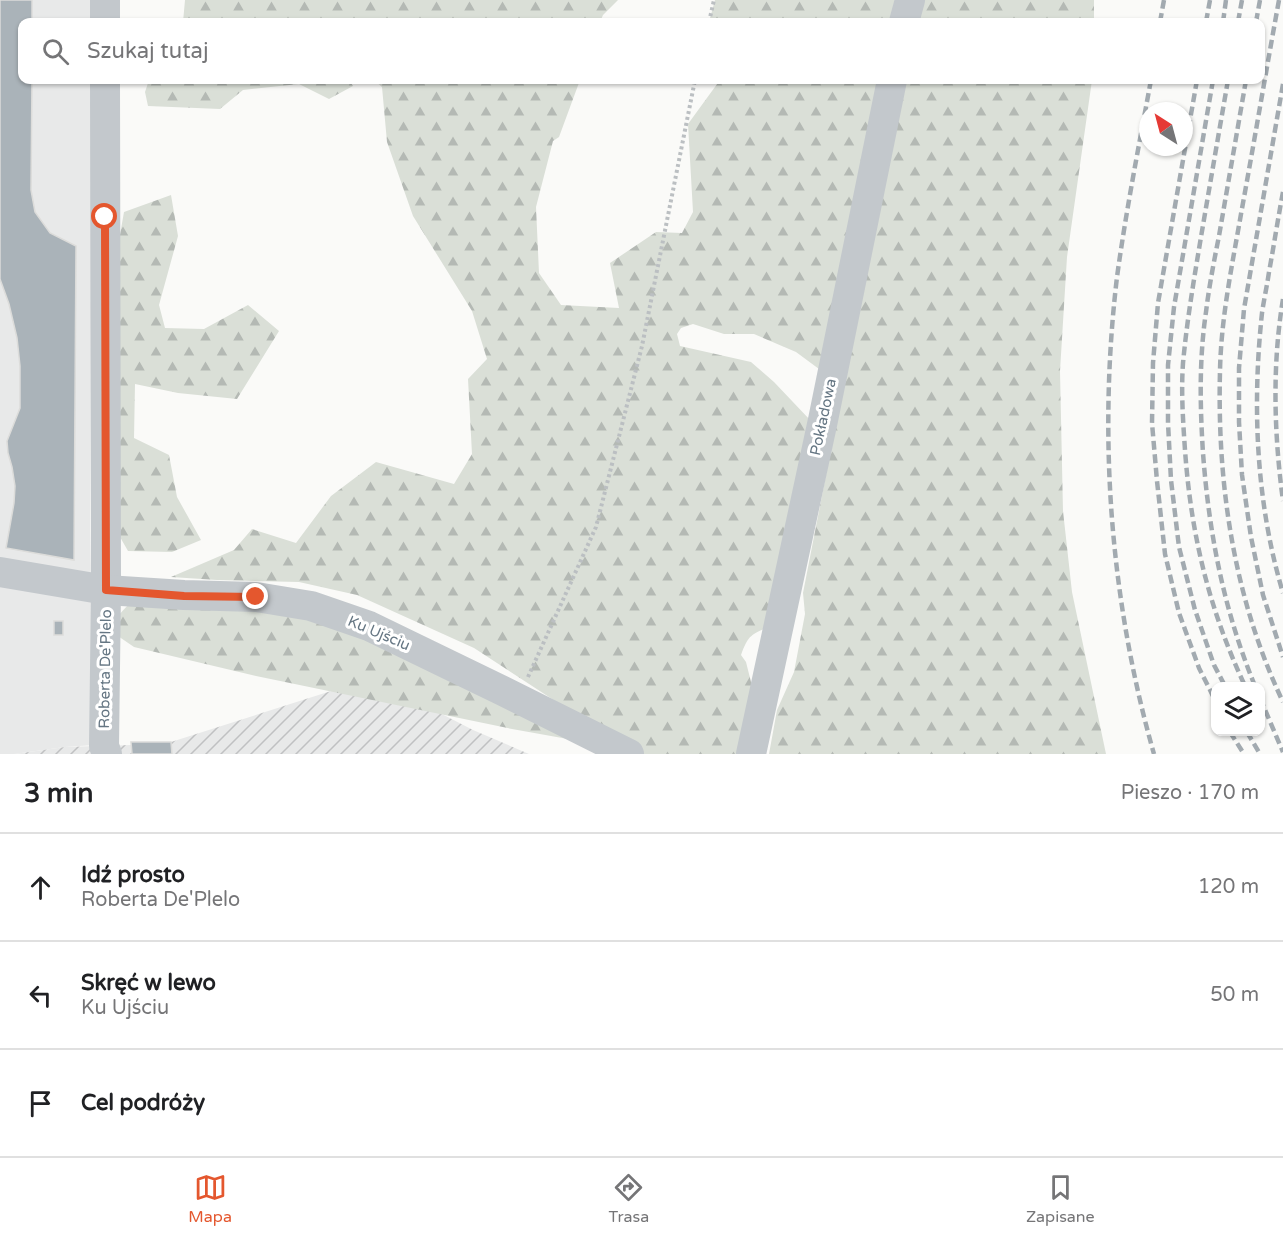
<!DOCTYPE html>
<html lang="pl">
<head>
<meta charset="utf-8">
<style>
  body { margin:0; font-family:"Varela Round",sans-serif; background:#f6f6f6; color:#202124 }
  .controls { position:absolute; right:18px; bottom:18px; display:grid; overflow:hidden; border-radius:12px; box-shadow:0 2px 4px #0004 }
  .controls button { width:54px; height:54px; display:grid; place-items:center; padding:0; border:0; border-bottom:2px solid #e0e0e0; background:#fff; color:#202124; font:30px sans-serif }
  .compass { position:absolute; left:1139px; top:102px; width:54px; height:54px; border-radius:50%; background:#fff; box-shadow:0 2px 4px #0004; rotate:324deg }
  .stop { position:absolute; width:18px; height:18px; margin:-14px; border:4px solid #e4572e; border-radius:50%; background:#fff }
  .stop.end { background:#e4572e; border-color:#fff; box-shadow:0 2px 6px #0008 }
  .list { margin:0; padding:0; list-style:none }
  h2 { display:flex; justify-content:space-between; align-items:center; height:78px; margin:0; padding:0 24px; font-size:26px }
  h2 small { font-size:20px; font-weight:400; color:#757577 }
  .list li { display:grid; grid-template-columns:39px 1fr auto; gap:18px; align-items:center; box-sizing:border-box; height:108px; padding:0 24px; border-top:2px solid #e0e0e0 }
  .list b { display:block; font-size:22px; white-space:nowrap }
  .list p { margin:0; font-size:20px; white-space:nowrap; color:#757577 }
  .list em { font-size:20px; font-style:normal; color:#757577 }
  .icon { flex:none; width:33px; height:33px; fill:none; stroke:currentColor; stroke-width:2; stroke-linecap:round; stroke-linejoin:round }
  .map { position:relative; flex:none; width:1283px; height:754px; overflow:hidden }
  .search { position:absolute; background:#fff; box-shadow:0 2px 4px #0004; left:18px; right:18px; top:18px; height:66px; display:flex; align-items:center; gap:15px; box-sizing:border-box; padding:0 21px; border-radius:12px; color:#757577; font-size:22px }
  .sheet { height:402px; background:#fff }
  nav { display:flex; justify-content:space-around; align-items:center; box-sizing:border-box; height:84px; border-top:2px solid #e0e0e0; background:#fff; font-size:16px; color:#757577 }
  nav a { display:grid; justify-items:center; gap:3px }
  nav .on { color:#e4572e }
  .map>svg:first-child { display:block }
</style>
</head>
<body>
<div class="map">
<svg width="1283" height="754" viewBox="0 0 1283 754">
  <defs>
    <pattern id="industrial-furrows" width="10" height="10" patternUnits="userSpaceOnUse" patternTransform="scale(1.5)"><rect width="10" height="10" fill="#e8e9e9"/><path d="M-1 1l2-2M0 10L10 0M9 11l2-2" fill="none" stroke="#c0c1c2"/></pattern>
    <pattern id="forest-firs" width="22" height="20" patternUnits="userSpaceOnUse" patternTransform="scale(1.5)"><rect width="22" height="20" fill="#dadfd7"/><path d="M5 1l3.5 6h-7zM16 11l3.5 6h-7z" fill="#b4b9b4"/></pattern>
  </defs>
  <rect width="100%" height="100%" fill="#fafaf8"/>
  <path fill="#e8e9e9" d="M 0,0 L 92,0 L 92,22 L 22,22 L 22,80 L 92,80 L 90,530 L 94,745 L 65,747 L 14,754 L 0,754 Z"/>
  <path fill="url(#industrial-furrows)" d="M 372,678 L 473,730 L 529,754 L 14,754 L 65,747 L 131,745 L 132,742 L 171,742 Z"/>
  <g fill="url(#forest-firs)">
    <path d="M 185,0 L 618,0 L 603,15 L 600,22 L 183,22 Z"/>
    <path d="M 715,0 L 896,0 L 891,22 L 709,22 Z"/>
    <path d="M 923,0 L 1094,0 L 1094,22 L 915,22 Z"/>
    <path d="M 149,80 L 349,80 L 353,86 L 329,99 L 299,84 L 243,90 L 220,109 L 148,106 L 145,92 Z"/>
    <path d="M 374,80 L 580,80 L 559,137 L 553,141 L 536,207 L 539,273 L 561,305 L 619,308 L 610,263 L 656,232 L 682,233 L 693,212 L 688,124 L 720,80 L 881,80 L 819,369 L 796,352 L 754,334 L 724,334 L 693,324 L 681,328 L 677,334 L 680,346 L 751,362 L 774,382 L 811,421 L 771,626 C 751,635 749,634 741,655 L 746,662 L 755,698 L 744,754 L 639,754 L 621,744 L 474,648 L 357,595 L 299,582 L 217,580 L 171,577 L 234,550 L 252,529 L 296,543 L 331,496 L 376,462 L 454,484 L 472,454 L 468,379 L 487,359 L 472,311 L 413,216 L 387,142 L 382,87 Z"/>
    <path d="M 903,80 L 1092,80 L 1067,257 L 1060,371 L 1063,511 L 1072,592 L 1106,754 L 769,754 L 777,710 L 794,672 L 805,614 L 803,593 Z"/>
    <path d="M 171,195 L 178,236 L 159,305 L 165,328 L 204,329 L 248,305 L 279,331 L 237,399 L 178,393 L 135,384 L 134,438 L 169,455 L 177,497 L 201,540 L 172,552 L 128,551 L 112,523 L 117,252 L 124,212 Z"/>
    <path d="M 129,604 L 233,608 L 310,616 L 358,629 L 590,743 L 512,729 L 256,676 L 134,647 L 115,634 L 115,619 Z"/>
  </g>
  <g fill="#aab3b9" stroke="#dcdcda" stroke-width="1.5">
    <path d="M 0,0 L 32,0 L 32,22 L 22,22 L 22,80 L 32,80 L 31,190 L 35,212 L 50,233 L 76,246 L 74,560 L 6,548 L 14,503 L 15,486 L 12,467 L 8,453 L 7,441 L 20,408 L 20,366 L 17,338 L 9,304 L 0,279 Z"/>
    <rect x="54" y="621" width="9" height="14"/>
    <path d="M 131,742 L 171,742 L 172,754 L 132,754 Z"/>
  </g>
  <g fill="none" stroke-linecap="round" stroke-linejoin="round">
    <g stroke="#bbbfc2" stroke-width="4" stroke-dasharray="3 3" stroke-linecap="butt">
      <path d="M 709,22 L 714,0"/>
      <path d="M 528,677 L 596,527 L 642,346 L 695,80"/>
    </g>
    <g stroke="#c3c8cc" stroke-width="30">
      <path d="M 105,0 L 105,22"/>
      <path d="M 904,22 L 910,0"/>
      <path d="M 105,80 L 106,590 L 104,746 L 107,754"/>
      <path d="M 0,572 L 106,590 L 184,595 L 256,597 L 311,606 L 369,626 L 503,691 L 629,754"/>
      <path d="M 751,754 L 823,420 L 892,80"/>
    </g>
    <g stroke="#a2aab0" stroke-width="4.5" stroke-dasharray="9 4.5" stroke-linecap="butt">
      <path d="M 1279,0 C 1266,71 1254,143 1241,214 C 1232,266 1221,318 1220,371 C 1217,485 1234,599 1283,702"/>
      <path d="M 1160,22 L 1164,0"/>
      <path d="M 1206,22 L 1210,0"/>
      <path d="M 1223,22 L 1226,0"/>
      <path d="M 1238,22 L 1242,0"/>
      <path d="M 1256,22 L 1260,0"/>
      <path d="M 1151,80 C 1139,145 1126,211 1117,277 C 1098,436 1110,600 1154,754"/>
      <path d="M 1197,80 L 1158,303 L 1153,363 L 1152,423 L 1157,481 L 1165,554 L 1179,613 L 1199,668 L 1216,702"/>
      <path d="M 1213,80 L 1174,307 L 1168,365 L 1168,423 L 1171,480 L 1179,547 L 1195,610 L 1214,665 L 1225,686"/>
      <path d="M 1228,80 C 1219,132 1210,184 1201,237 C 1194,279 1187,320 1183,363 C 1181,392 1183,421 1185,450 C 1191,535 1209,609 1245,686"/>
      <path d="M 1246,80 C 1237,132 1228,184 1219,236 C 1214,261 1209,287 1206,312 C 1199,359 1200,406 1203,453 C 1209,534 1224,611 1255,686"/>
      <path d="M 1283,84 L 1244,309 L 1239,368 L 1239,422 L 1242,475 L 1251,537 L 1263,595 L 1283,657"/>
      <path d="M 1283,192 C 1278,218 1274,245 1269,272 C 1267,286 1264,299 1262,313 C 1252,406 1256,503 1283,593"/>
      <path d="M 1283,299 C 1272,365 1274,434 1283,501"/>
      <path d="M 1260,698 L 1283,752"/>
      <path d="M 1230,732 L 1244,754"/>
      <path d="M 1247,732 L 1260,754"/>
    </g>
  </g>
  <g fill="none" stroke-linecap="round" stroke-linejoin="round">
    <path stroke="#e4572e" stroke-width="8" d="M 105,217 L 106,590 L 184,596 L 256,597"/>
  </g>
  <g text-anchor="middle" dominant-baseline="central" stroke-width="6" stroke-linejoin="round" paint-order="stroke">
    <g font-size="15" fill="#657683" stroke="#fff">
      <text transform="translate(823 417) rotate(-78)">Pokładowa</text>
      <text transform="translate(379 633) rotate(23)">Ku Ujściu</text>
      <text transform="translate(105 669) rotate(-89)">Roberta De'Plelo</text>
    </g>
  </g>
</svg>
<div class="controls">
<button><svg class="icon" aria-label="layers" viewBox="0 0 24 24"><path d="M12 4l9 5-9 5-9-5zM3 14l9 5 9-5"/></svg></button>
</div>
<svg class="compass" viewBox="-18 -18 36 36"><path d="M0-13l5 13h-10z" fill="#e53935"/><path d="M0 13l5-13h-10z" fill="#757577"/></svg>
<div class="stop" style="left:105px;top:217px"></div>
<div class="stop end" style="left:256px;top:597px"></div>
<div class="search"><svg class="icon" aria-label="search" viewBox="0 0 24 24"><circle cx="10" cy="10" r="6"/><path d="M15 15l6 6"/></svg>Szukaj tutaj</div>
</div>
<section class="sheet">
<h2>3 min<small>Pieszo · 170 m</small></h2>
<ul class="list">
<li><svg class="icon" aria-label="ahead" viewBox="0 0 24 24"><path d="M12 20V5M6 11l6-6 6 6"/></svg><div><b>Idź prosto</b><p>Roberta De'Plelo</p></div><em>120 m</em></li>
<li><svg class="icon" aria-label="left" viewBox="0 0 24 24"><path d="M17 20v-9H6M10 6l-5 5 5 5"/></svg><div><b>Skręć w lewo</b><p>Ku Ujściu</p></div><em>50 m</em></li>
<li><svg class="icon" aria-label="arrive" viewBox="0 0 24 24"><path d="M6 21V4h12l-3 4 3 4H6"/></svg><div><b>Cel podróży</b></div></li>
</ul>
</section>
<nav>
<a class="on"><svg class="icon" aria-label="map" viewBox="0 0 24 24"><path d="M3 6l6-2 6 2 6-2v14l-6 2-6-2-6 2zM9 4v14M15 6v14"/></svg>Mapa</a>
<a><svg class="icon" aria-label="directions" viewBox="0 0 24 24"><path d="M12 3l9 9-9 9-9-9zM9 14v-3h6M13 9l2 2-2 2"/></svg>Trasa</a>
<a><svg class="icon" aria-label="saved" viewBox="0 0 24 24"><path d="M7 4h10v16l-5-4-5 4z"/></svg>Zapisane</a>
</nav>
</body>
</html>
